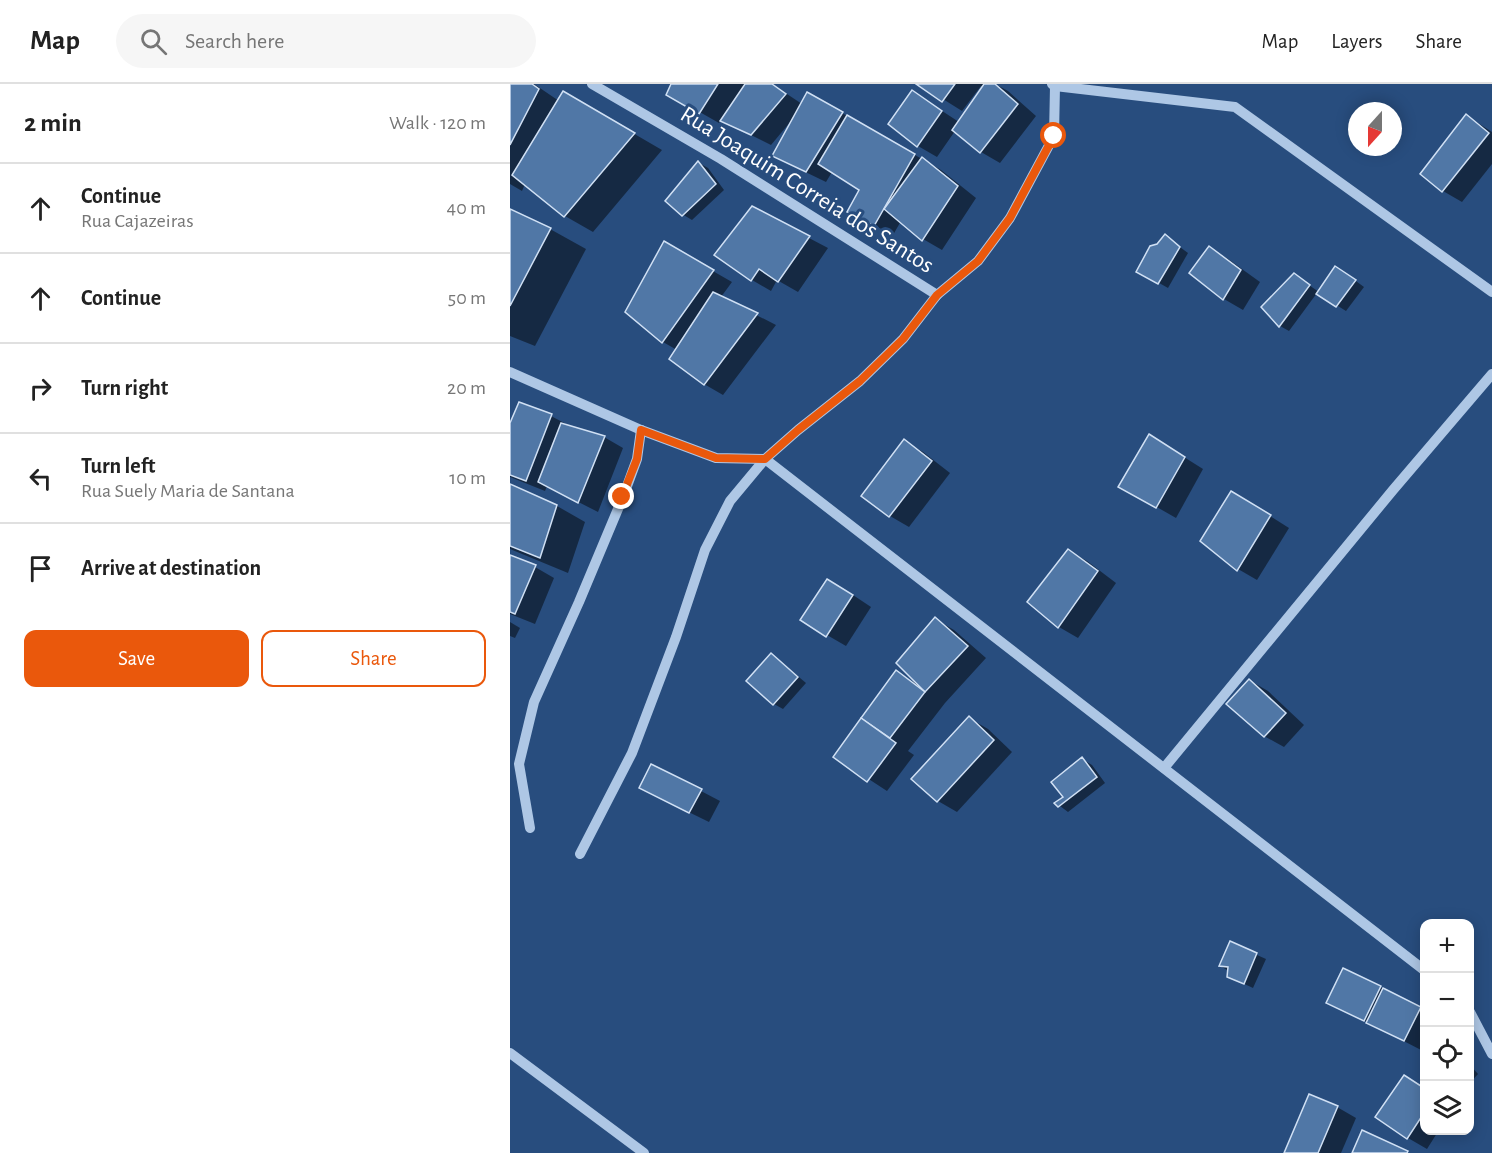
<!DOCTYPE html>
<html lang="en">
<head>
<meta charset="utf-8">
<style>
  body { margin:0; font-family:"Alegreya Sans",sans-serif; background:#f6f6f6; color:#222 }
  .controls { position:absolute; right:18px; bottom:18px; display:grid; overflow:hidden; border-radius:12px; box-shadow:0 3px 15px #0003 }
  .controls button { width:54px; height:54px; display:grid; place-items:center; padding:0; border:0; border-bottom:2px solid #e0e0e0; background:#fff; color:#222; font:30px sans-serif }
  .compass { position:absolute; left:838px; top:18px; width:54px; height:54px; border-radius:50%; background:#fff; box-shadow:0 3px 15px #0003; rotate:201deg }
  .stop { position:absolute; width:18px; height:18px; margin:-14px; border:4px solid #ea580c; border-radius:50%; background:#fff }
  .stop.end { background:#ea580c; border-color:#fff; box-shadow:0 2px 6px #0008 }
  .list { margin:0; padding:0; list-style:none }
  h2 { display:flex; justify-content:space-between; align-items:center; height:78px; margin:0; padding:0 24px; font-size:26px }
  h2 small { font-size:20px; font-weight:400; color:#767676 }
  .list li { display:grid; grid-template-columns:39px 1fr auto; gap:18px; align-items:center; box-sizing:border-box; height:90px; padding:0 24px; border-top:2px solid #e0e0e0 }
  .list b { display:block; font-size:22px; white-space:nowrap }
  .list p { margin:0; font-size:20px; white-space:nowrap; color:#767676 }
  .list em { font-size:20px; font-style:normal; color:#767676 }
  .actions { display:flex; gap:12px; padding:18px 24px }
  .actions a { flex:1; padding:14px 0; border:2px solid #ea580c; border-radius:12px; text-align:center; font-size:21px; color:#ea580c }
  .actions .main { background:#ea580c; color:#fff }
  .icon { flex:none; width:33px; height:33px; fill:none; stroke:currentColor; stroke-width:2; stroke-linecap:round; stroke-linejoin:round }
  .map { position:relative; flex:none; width:982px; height:1069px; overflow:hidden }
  header { display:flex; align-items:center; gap:36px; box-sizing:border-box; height:84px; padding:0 30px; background:#fff; border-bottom:2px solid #e0e0e0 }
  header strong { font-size:28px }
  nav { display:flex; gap:33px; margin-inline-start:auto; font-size:21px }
  .search { width:420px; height:54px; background:#f6f6f6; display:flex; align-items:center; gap:15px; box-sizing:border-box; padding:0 21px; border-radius:33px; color:#767676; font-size:22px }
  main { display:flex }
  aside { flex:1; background:#fff }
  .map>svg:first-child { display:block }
</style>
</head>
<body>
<header>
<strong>Map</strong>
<div class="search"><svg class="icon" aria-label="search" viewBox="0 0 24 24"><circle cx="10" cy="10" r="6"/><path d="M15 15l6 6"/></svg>Search here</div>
<nav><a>Map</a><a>Layers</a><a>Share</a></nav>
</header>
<main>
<aside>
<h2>2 min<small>Walk · 120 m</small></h2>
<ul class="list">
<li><svg class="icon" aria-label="ahead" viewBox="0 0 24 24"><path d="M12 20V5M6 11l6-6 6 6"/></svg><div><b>Continue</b><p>Rua Cajazeiras</p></div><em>40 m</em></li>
<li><svg class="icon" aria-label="ahead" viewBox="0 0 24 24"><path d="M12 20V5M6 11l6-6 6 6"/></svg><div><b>Continue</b></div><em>50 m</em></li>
<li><svg class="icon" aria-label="right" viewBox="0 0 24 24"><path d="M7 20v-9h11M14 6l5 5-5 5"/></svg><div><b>Turn right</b></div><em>20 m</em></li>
<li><svg class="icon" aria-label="left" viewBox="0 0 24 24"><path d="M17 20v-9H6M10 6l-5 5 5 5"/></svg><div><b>Turn left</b><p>Rua Suely Maria de Santana</p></div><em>10 m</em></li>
<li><svg class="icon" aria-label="arrive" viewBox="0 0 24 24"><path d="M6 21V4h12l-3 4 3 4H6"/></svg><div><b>Arrive at destination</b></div></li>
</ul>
<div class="actions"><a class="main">Save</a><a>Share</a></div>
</aside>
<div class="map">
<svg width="982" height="1069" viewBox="0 0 982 1069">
  <rect width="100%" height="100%" fill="#284d7e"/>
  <g fill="#0007">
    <path d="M 0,0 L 24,0 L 49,17 L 54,9 L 152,66 L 83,148 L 55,132 L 15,100 L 12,107 L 0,100 Z"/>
    <path d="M 162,0 L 262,0 L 292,20 L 332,29 L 431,86 L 466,114 L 432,166 L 413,155 L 391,137 L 383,151 L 358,138 L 351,106 L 322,88 L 316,98 L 283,82 L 281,37 L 261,61 L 211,36 L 209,39 L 158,10 Z"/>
    <path d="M 409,0 L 485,0 L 498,7 L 526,32 L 490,79 L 471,68 L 445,47 L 427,73 L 408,62 L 380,40 L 403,8 L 449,38 L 474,3 L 471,2 L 452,27 Z"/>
    <path d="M 957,32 L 982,48 L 982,80 L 952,118 L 933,107 L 912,90 Z"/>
    <path d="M 189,79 L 198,84 L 214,106 L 182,136 L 172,130 Z"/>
    <path d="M 242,124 L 318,164 L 288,208 L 267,196 L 261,207 L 242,196 L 206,171 Z"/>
    <path d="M 0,126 L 40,145 L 76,165 L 25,262 L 0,252 Z"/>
    <path d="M 655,152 L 678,169 L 658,204 L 628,187 Z"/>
    <path d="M 154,159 L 222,198 L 211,213 L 266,241 L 213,311 L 194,300 L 167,266 L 153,258 Z"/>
    <path d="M 699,164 L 718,175 L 750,198 L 733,226 L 714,215 L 681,189 Z"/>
    <path d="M 835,189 L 854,203 L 836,227 L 807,209 L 779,247 L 770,242 L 753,223 L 793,197 L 809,208 Z"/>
    <path d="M 41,332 L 60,342 L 94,353 L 113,364 L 88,428 L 37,402 L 35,407 L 0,393 L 0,343 Z"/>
    <path d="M 394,357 L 413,368 L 440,389 L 399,443 L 380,432 Z"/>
    <path d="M 658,363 L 693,385 L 666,434 L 610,402 Z"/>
    <path d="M 0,402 L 47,422 L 75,438 L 58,489 L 0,465 Z"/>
    <path d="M 741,420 L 779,444 L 747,496 L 728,485 L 692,457 Z"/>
    <path d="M 558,467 L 577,477 L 606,499 L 568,554 L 549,543 L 520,517 Z"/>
    <path d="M 0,472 L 25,483 L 44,494 L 25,540 L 0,530 Z"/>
    <path d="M 337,507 L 361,523 L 336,562 L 317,551 Z"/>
    <path d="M 425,535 L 444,546 L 476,574 L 435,619 L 398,667 L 404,671 L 377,707 L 325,673 L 386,588 L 407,600 Z"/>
    <path d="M 0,538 L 10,544 L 5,554 L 0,552 Z"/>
    <path d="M 261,571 L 270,577 L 296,599 L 273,625 L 264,620 Z"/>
    <path d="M 739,596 L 758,607 L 794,641 L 774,663 L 754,652 Z"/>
    <path d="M 459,634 L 478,645 L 502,668 L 447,728 L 428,717 L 404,695 Z"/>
    <path d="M 572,675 L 582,681 L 595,699 L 558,728 L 546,719 L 555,713 Z"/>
    <path d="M 191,707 L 210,717 L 199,738 L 150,714 Z"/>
    <path d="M 720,859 L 756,875 L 743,904 L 728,897 L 719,887 L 710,882 Z"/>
    <path d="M 870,903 L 914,926 L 913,967 L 818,918 Z"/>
    <path d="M 960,981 L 968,990 L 960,999 Z"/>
    <path d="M 914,986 L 914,994 L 910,990 Z"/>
    <path d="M 895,993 L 914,1004 L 914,1046 L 929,1046 L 917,1065 L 898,1054 Z"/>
    <path d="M 827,1023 L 846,1034 L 831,1069 L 775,1069 Z"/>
  </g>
  <g fill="#5077a6" stroke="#d0e0f4" stroke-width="1.5">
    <path d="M 0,0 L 22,0 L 29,5 L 0,61 Z"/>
    <path d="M 161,0 L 208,0 L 189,30 L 156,11 Z"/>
    <path d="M 235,0 L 262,0 L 276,10 L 241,51 L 210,37 Z"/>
    <path d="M 406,0 L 445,0 L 432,18 Z"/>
    <path d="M 474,0 L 485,0 L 508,20 L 470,69 L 442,46 Z"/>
    <path d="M 402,6 L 432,27 L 407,63 L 378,40 Z"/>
    <path d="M 53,7 L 125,49 L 54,133 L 2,91 Z"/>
    <path d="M 297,8 L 333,28 L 296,88 L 262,72 Z"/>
    <path d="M 956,30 L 979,49 L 932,108 L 910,90 Z"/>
    <path d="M 337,31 L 405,70 L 364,142 L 337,128 L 349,106 L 308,80 Z"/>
    <path d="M 412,73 L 448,102 L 412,157 L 374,125 Z"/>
    <path d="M 188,77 L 206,100 L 172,132 L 155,117 Z"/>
    <path d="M 242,122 L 300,152 L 268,198 L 249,185 L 241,197 L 204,171 Z"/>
    <path d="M 0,125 L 41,144 L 0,222 Z"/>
    <path d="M 655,150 L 670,163 L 648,200 L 626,188 L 640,162 L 647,160 Z"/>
    <path d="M 154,157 L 204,186 L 152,259 L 115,228 Z"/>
    <path d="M 699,162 L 731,186 L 713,216 L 679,189 Z"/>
    <path d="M 825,182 L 846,196 L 826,223 L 806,210 Z"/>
    <path d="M 784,189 L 800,201 L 769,243 L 751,223 Z"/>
    <path d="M 203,208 L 248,229 L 194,301 L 159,275 Z"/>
    <path d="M 9,318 L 42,330 L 16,397 L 0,391 L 0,339 Z"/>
    <path d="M 51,339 L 95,352 L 68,419 L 28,398 Z"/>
    <path d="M 639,350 L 675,373 L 646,424 L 608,403 Z"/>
    <path d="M 394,355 L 422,377 L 379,433 L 351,412 Z"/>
    <path d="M 0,400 L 47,421 L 30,474 L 0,462 Z"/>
    <path d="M 721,407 L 761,431 L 727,487 L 690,457 Z"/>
    <path d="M 558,465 L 588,487 L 548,544 L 517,518 Z"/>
    <path d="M 0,471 L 26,481 L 5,530 L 0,528 Z"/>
    <path d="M 317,495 L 343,511 L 316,553 L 290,536 Z"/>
    <path d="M 425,533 L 458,562 L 415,608 L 386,579 Z"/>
    <path d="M 261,569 L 288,593 L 263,621 L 236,597 Z"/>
    <path d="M 386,586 L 415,608 L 380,654 L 351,634 Z"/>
    <path d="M 739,595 L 776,629 L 754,653 L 716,620 Z"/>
    <path d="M 459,632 L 484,656 L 427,718 L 401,695 Z"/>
    <path d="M 351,634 L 386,659 L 357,698 L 323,673 Z"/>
    <path d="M 572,673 L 587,693 L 548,723 L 544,719 L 553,713 L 541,698 Z"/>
    <path d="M 141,680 L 192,705 L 179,729 L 129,704 Z"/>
    <path d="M 720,857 L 747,869 L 734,900 L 717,893 L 718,883 L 709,882 Z"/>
    <path d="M 833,884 L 871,902 L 854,937 L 816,919 Z"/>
    <path d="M 873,904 L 911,923 L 894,957 L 856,939 Z"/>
    <path d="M 894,991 L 914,1004 L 914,1029 L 897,1055 L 865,1033 Z"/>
    <path d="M 799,1010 L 828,1022 L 808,1069 L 774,1069 Z"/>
    <path d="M 852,1046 L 898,1067 L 897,1069 L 842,1069 Z"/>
  </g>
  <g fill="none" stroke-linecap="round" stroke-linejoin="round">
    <g stroke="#aec7e5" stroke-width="10">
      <path d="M 82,0 L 211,75 L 427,211"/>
      <path d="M 542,0 L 545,2 L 725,23 L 982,208"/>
      <path d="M 0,288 L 131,346 L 206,374 L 255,375 L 914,886"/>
      <path d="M 654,684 L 883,406 L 982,290"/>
      <path d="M 20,744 L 9,680 L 24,618 L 69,518 L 113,413 L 127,375 L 131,346"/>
      <path d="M 70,770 L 122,669 L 166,553 L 195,466 L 220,417 L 255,375 L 288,346 L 350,297 L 393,255 L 427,211 L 468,177 L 500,134 L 544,52 L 545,2"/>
      <path d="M 960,928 L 982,970"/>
      <path d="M 0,969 L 134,1069"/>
    </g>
  </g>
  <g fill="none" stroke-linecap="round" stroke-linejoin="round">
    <path stroke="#ea580c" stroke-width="8" d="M 112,413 L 127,375 L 131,346 L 206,374 L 255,375 L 288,346 L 350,297 L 393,255 L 427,211 L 468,177 L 500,134 L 544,52"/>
  </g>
  <g text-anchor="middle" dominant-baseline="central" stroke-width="6" stroke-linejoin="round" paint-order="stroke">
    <g font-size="24" fill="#fff" stroke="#284d7e">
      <text transform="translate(297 106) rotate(32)">Rua Joaquim Correia dos Santos</text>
    </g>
  </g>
</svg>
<div class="controls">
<button>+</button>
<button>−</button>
<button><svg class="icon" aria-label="locate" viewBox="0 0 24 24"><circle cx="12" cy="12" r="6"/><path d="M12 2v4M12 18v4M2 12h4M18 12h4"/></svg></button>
<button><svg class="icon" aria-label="layers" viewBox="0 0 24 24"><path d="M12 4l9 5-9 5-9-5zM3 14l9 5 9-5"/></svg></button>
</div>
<svg class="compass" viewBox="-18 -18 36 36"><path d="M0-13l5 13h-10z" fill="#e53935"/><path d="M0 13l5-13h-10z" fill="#767676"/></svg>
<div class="stop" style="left:544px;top:52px"></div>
<div class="stop end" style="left:112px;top:413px"></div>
</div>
</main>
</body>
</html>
